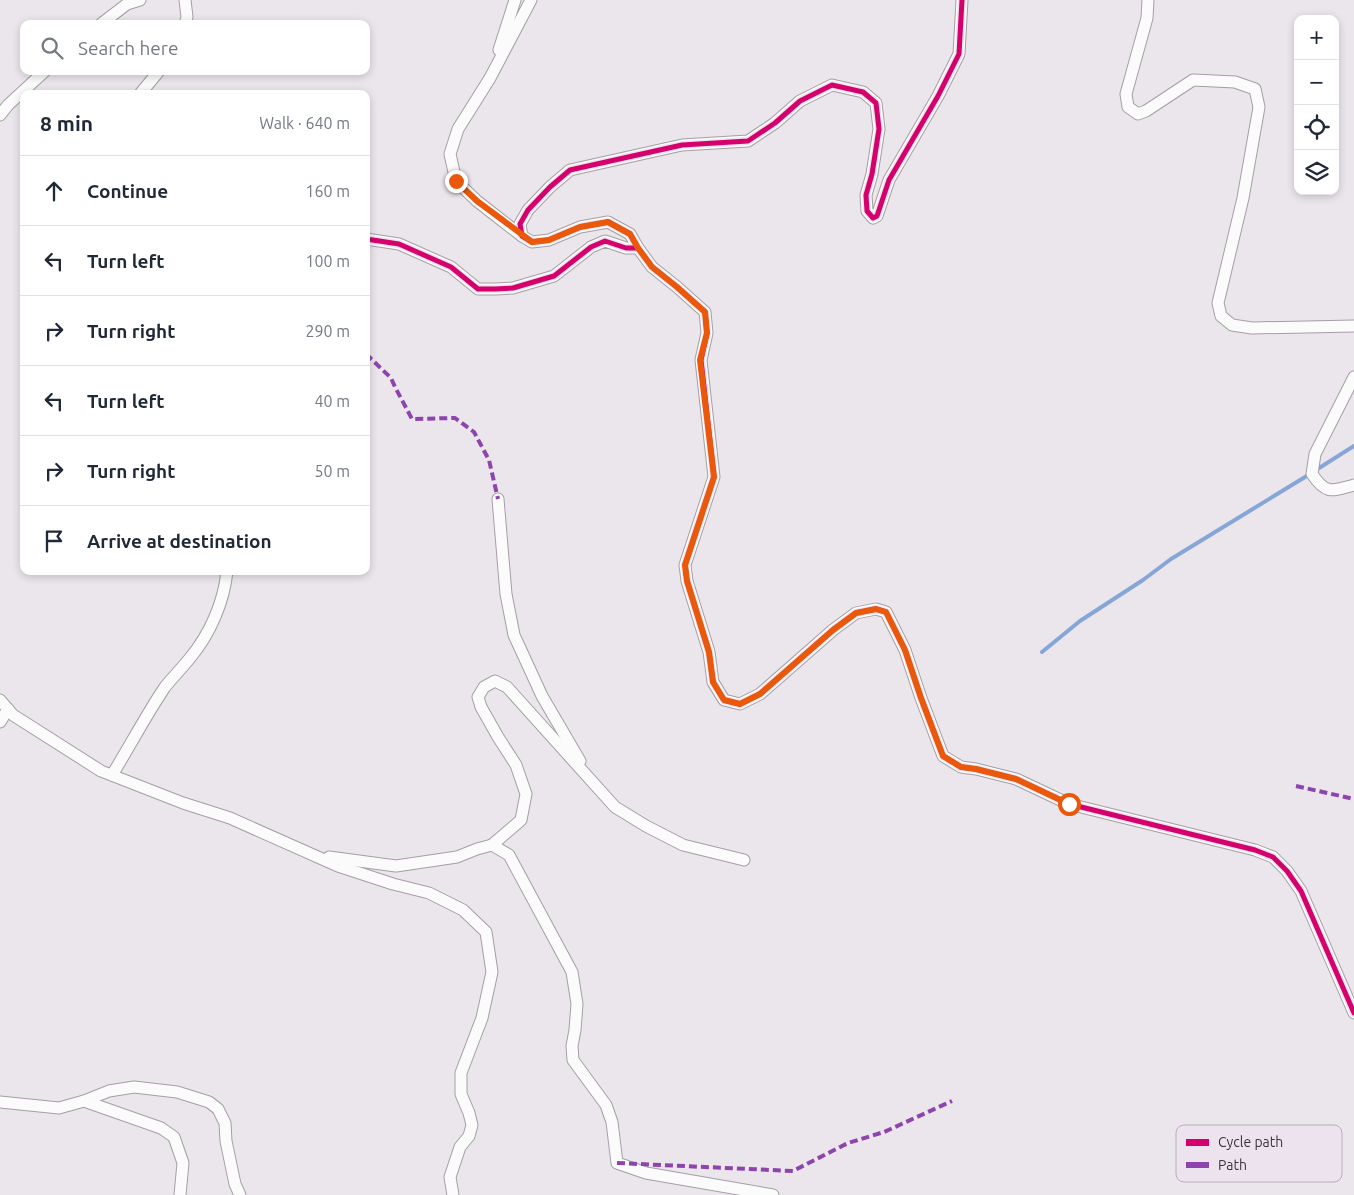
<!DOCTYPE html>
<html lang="en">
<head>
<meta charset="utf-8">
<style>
  body { margin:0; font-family:Ubuntu,sans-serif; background:#f2f2f3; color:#1f2937 }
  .controls { position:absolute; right:15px; top:15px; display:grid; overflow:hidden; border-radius:10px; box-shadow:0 2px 8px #0003 }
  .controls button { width:45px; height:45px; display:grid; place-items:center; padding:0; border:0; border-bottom:1px solid #e0e1e3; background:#fff; color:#1f2937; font:25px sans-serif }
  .stop { position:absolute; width:15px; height:15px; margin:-11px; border:4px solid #ea580c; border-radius:50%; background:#fff }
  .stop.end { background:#ea580c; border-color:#fff; box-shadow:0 1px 5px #0008 }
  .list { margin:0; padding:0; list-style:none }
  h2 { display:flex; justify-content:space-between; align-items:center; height:65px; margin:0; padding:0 20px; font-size:21px }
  h2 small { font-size:16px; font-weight:400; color:#747a83 }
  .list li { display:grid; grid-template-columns:32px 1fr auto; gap:15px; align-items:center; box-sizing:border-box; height:70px; padding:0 20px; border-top:1px solid #e0e1e3 }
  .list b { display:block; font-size:19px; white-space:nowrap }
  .list em { font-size:16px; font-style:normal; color:#747a83 }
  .icon { flex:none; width:28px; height:28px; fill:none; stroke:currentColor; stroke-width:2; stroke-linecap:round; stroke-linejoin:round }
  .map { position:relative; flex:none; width:1354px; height:1195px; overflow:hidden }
  .search { position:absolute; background:#fff; box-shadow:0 2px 8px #0003; left:20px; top:20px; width:350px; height:55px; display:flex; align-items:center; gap:12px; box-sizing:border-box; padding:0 18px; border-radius:10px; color:#747a83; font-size:19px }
  .panel { position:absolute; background:#fff; box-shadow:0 2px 8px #0003; left:20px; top:90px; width:350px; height:485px; border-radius:10px }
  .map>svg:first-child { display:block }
</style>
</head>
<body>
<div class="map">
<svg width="1354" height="1195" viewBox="0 0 1354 1195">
  <rect width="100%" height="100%" fill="#ebe6ec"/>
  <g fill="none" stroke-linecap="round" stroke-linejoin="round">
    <g stroke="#86a6d7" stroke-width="4">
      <path d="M 1316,470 L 1354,446"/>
      <path d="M 1042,652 L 1080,621 L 1143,580 L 1171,559 L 1310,474"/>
    </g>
    <defs>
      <g id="minor">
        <path d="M 1148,0 L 1147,18 L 1126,94 L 1128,107 L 1138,114 L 1146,111 L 1193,80 L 1235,82 L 1255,89 L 1259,107 L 1243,198 L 1218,303 L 1221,316 L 1232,325 L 1252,328 L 1354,326"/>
        <path d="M 101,24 L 127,4 L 140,0"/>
        <path d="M 185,24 L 187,17 L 185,0"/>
        <path d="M 499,50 L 515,0"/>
        <path d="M 140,94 L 159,71"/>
        <path d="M 0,115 L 8,105 L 45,71"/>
        <path d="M 522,236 L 477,201 L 456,181 L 450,154 L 458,129 L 490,78 L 531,0"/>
        <path d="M 366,239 L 399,244 L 451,267 L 478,289 L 495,289 L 513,288 L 554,276 L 591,247 L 605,241 L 626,248 L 638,248 L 652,267 L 677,287 L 705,312 L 707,333 L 701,360 L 714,477 L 685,565 L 687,581 L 709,652 L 713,682 L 724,700 L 740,704 L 760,694 L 833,630 L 856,613 L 876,609 L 886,612 L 905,650 L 921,698 L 943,756 L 961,767 L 976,769 L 1016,779 L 1069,804 L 1255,850 L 1273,857 L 1287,871 L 1301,891 L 1354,1013"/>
        <path d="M 638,248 L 630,234 L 608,222 L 580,227 L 549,240 L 532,242 L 522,236 L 520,224 L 528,210 L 550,187 L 570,170 L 682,145 L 748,141 L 775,123 L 800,101 L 832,85 L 863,92 L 876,103 L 879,129 L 872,174 L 866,195 L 867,211 L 873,218 L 877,216 L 889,180 L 938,96 L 959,54 L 962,0"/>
        <path d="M 1354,377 L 1315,454 L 1312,474 C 1326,495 1332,491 1354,485"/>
        <path d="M 498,499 L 506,594 L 514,635 L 542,696 L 580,761"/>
        <path d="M 0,700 L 13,715 L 101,771 L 183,803 L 230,818 L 338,866 L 393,884 L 429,893 L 463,910 L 486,932 L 492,972 L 482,1018 L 461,1073 L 461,1094 L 469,1113 L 472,1125 L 469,1136 L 460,1147 L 450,1177 L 453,1195"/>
        <path d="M 0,722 L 8,709"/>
        <path d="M 112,775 C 130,746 146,715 165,687 C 173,677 182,668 190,658 C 210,634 224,602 227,571"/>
        <path d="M 492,845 L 521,820 L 526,794 L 516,765 L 498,737 L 481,707 L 478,697 L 484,687 L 495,681 L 507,687 L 615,807 L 646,826 L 683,845 L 744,860"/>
        <path d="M 329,857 L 396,866 L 457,857 L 477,849 L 492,845 L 509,855 L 572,972 L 577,1004 L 575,1030 L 572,1046 L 573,1060 L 606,1105 L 612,1122 L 617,1163 L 646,1173 L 773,1195"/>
        <path d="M 84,1101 L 161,1128 L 174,1137 L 183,1163 L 180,1195"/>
        <path d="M 0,1102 L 59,1108 L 84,1101 L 109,1091 L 134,1087 L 177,1092 L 209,1102 L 218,1109 L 225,1123 L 226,1141 L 235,1184 L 240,1195"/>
      </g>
    </defs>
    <use href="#minor" stroke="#a39fa4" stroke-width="13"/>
    <use href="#minor" stroke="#fcfbfc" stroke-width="11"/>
    <g stroke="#8e44ad" stroke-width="4" stroke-dasharray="8 4" stroke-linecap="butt">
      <path d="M 366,354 L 391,378 L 395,387 L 412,419 L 455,418 L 474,432 L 489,460 L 498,499"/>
      <path d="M 1296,786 L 1354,799"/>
      <path d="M 617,1163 L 793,1171 L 848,1143 L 884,1132 L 952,1101"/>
    </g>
    <defs>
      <g id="cycleway">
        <path d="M 366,239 L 399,244 L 451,267 L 478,289 L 495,289 L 513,288 L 554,276 L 591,247 L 605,241 L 626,248 L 638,248 L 652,267 L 677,287 L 705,312 L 707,333 L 701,360 L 714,477 L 685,565 L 687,581 L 709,652 L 713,682 L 724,700 L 740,704 L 760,694 L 833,630 L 856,613 L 876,609 L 886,612 L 905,650 L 921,698 L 943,756 L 961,767 L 976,769 L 1016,779 L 1069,804 L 1255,850 L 1273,857 L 1287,871 L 1301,891 L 1354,1013"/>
        <path d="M 638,248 L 630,234 L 608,222 L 580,227 L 549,240 L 532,242 L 522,236 L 520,224 L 528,210 L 550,187 L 570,170 L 682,145 L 748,141 L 775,123 L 800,101 L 832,85 L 863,92 L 876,103 L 879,129 L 872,174 L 866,195 L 867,211 L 873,218 L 877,216 L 889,180 L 938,96 L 959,54 L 962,0"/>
      </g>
    </defs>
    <use href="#cycleway" stroke="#ece3ef" stroke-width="8"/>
    <use href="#cycleway" stroke="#d6006c" stroke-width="5"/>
  </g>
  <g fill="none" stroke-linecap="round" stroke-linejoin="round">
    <path stroke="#ea580c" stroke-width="6" d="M 456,181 L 477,201 L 532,242 L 549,240 L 580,227 L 608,222 L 630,234 L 638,248 L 652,267 L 677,287 L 705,312 L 707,333 L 700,360 L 714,477 L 685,565 L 687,581 L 709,652 L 713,682 L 724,700 L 740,704 L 760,694 L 833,630 L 856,613 L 876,609 L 886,612 L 905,650 L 921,698 L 943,756 L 961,767 L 976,769 L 1016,779 L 1069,804"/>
  </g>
  <rect x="1176" y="1125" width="166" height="57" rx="8" fill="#ece3ef" stroke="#b6aeb8" stroke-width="1"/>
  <rect x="1186" y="1139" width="23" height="7" fill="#d6006c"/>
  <rect x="1186" y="1162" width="23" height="6" fill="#8e44ad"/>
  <g font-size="14" fill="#383439">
    <text x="1218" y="1147">Cycle path</text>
    <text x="1218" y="1170">Path</text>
  </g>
</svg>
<div class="controls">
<button>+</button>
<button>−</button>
<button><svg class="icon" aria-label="locate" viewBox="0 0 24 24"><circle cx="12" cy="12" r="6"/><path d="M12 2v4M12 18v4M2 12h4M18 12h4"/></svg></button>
<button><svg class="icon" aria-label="layers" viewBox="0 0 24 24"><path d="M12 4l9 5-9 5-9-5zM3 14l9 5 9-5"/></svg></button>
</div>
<div class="stop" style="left:1069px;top:804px"></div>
<div class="stop end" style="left:456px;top:181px"></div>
<div class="search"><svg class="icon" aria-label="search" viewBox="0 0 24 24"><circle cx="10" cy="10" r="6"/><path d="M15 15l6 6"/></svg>Search here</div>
<section class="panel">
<h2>8 min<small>Walk · 640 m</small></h2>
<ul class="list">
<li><svg class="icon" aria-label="ahead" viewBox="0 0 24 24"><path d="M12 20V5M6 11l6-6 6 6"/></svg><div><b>Continue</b></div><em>160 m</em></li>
<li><svg class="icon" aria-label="left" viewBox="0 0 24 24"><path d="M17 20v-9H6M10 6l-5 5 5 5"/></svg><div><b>Turn left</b></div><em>100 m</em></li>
<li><svg class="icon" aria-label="right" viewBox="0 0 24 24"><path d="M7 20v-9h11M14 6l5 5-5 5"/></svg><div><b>Turn right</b></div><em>290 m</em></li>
<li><svg class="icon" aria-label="left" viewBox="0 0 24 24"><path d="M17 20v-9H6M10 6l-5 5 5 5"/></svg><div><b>Turn left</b></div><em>40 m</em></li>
<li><svg class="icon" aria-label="right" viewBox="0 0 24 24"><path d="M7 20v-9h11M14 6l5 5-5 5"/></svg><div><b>Turn right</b></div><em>50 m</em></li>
<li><svg class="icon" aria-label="arrive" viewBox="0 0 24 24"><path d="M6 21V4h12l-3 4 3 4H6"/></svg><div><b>Arrive at destination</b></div></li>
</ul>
</section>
</div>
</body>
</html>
